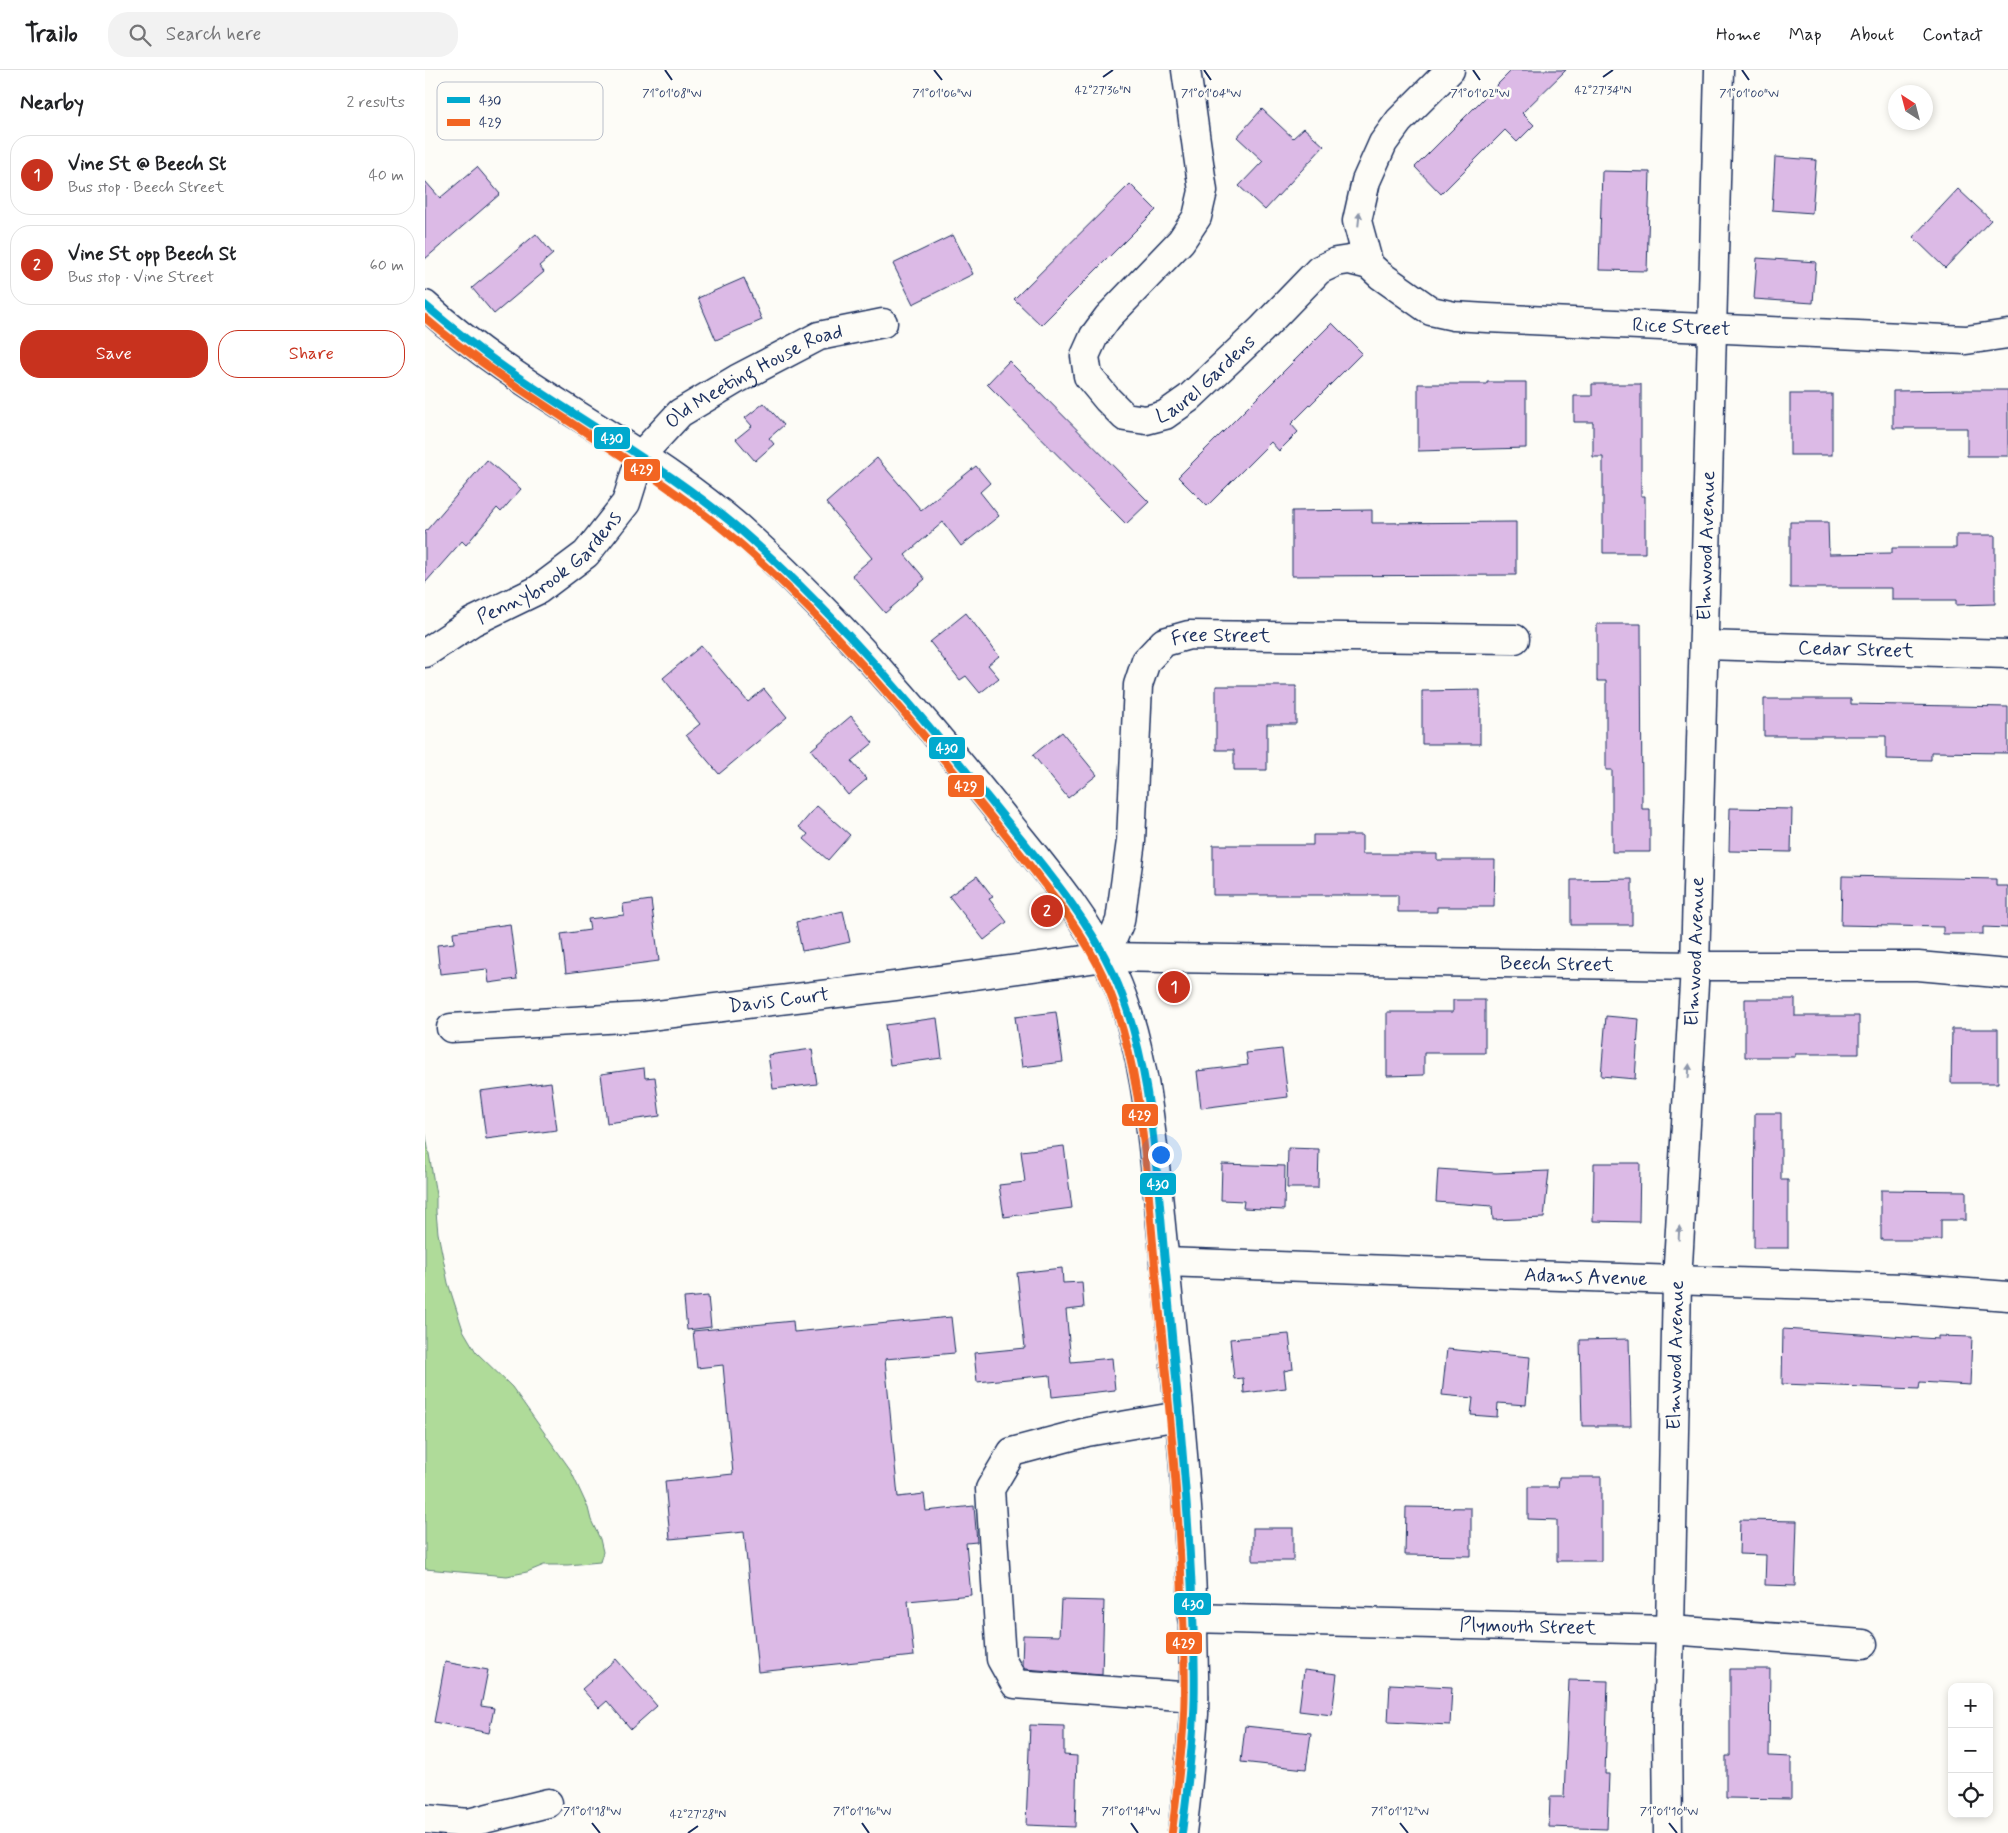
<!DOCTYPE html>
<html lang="en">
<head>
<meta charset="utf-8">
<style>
  body { margin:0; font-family:Mynerve,sans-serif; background:#f2f2f2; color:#202124 }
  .controls { position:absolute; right:15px; bottom:15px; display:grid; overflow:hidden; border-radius:10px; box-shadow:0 2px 8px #0003 }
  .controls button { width:45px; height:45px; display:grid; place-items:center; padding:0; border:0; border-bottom:1px solid #e0e0e0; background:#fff; color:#202124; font:25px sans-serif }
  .compass { position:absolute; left:1463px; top:15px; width:45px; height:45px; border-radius:50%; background:#fff; box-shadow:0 2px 8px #0003; rotate:324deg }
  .you { position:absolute; left:735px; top:1084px; width:18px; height:18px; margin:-12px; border:4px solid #fff; border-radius:50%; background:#1a73e8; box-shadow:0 0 0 8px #1a73e833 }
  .badge { display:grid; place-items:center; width:32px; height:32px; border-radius:50%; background:#c8321e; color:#fff; font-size:16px; font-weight:700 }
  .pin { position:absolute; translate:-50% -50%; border:2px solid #fff; box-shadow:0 1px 5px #0006 }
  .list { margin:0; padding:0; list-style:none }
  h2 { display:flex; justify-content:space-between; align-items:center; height:65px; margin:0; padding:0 20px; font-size:21px }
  h2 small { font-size:16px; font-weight:400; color:#757577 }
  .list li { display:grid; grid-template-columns:32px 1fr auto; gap:15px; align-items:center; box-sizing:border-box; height:80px; margin:0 10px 10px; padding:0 10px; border:1px solid #e0e0e0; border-radius:20px }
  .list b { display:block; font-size:19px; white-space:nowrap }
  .list p { margin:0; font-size:16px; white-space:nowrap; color:#757577 }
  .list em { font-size:16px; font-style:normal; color:#757577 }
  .actions { display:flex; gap:10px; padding:15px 20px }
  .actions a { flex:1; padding:11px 0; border:1px solid #c8321e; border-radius:20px; text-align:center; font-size:18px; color:#c8321e }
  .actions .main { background:#c8321e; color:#fff }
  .icon { flex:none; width:28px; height:28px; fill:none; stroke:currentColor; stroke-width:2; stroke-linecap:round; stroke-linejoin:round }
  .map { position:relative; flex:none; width:1583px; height:1763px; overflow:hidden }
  header { display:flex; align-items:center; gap:30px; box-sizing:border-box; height:70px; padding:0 25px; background:#fff; border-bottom:1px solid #e0e0e0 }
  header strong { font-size:24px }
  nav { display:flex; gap:28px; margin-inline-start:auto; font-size:18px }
  .search { width:350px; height:45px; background:#f2f2f2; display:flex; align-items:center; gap:12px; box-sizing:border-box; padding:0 18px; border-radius:20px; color:#757577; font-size:19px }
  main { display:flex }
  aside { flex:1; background:#fff }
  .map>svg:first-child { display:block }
</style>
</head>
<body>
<header>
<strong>Trailo</strong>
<div class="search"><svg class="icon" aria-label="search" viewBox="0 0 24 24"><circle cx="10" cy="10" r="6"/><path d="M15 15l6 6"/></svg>Search here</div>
<nav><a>Home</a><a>Map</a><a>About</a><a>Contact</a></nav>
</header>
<main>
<aside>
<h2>Nearby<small>2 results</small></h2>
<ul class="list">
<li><span class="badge">1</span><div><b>Vine St @ Beech St</b><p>Bus stop · Beech Street</p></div><em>40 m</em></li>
<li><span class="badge">2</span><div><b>Vine St opp Beech St</b><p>Bus stop · Vine Street</p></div><em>60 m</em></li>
</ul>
<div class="actions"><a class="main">Save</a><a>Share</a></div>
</aside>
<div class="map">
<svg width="1583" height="1763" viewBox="0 0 1583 1763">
  <rect width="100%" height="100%" fill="#fdfcf7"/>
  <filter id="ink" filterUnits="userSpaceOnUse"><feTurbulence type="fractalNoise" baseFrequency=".02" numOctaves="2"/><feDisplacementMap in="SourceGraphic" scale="10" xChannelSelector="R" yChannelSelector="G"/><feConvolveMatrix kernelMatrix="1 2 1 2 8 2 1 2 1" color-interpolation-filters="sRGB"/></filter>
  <g filter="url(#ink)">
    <path fill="#afdb99" stroke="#65857c" d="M 0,1060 L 11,1125 L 11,1142 L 13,1163 L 23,1213 L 38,1260 L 51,1282 L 87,1317 L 145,1399 L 163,1438 L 166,1450 L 175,1469 L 178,1482 L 175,1492 L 143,1495 L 119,1495 L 102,1502 L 82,1506 L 0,1499 Z"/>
    <g fill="#dcbae6" stroke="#1b2f5e">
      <path d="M 1087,0 L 1141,0 L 1097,43 L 1109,55 L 1092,72 L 1080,60 L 1016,124 L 990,97 Z"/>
      <path d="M 837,39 L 868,68 L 879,58 L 899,76 L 840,140 L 814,116 L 838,91 L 812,67 Z"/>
      <path d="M 1350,87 L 1391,90 L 1387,143 L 1347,140 Z"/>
      <path d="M 52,97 L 75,124 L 0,189 L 0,111 L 15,128 Z"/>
      <path d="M 1177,101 L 1225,102 L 1222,201 L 1174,200 Z"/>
      <path d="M 705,114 L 731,140 L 616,255 L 589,229 Z"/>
      <path d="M 1533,119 L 1566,150 L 1520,198 L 1488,167 Z"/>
      <path d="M 111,164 L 128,184 L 114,196 L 119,202 L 69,244 L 47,218 Z"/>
      <path d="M 528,165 L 548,204 L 488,234 L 468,194 Z"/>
      <path d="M 1332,188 L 1391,192 L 1388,233 L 1329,229 Z"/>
      <path d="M 319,208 L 337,250 L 291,270 L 273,228 Z"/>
      <path d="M 907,253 L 937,283 L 866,354 L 873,362 L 854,381 L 846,372 L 782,436 L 753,407 Z"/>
      <path d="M 584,291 L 724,432 L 701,454 L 562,314 Z"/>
      <path d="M 1062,312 L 1101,312 L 1101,378 L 993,381 L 993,314 L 1062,314 Z"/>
      <path d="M 1167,314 L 1216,314 L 1216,426 L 1220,426 L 1220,483 L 1178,483 L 1178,387 L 1168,387 L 1168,352 L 1149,352 L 1149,326 L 1167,326 Z"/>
      <path d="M 1542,320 L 1583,320 L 1583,386 L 1542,386 L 1542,358 L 1468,358 L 1468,321 Z"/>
      <rect x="1365" y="324" width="42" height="61"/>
      <path d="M 339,333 L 359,355 L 344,368 L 349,374 L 330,391 L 311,369 L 327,356 L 320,348 Z"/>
      <path d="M 452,388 L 496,440 L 551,396 L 565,413 L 555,422 L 574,446 L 536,476 L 518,452 L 480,485 L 500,509 L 460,543 L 427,505 L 447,488 L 401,433 Z"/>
      <path d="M 62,390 L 96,419 L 76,442 L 72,438 L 41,475 L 37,471 L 0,513 L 0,462 Z"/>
      <path d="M 947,440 L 947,453 L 1091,452 L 1091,505 L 867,506 L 867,441 Z"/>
      <path d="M 1365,452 L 1403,452 L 1404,484 L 1467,483 L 1467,478 L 1531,478 L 1531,465 L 1570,465 L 1570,534 L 1531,535 L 1531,530 L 1467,530 L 1467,518 L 1365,518 Z"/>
      <path d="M 541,543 L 574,586 L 563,595 L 574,608 L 555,623 L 541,606 L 535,610 L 505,572 Z"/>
      <path d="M 1172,554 L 1216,554 L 1217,739 L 1225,739 L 1225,782 L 1187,782 L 1187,700 L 1181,700 L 1181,611 L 1172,611 Z"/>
      <path d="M 276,576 L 323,632 L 339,619 L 362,647 L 294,704 L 261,665 L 275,654 L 238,608 Z"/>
      <path d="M 791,616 L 871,616 L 871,654 L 842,654 L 842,700 L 809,700 L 809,680 L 791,680 Z"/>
      <path d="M 1055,620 L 1055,674 L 997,674 L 997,621 Z"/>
      <path d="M 1339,629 L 1426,629 L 1426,634 L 1583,637 L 1583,683 L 1506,682 L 1506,690 L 1461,689 L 1461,666 L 1339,666 Z"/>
      <path d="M 426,646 L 448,673 L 426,691 L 442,709 L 423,725 L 386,680 Z"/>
      <path d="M 637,662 L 672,705 L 643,728 L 608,685 Z"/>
      <path d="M 392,736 L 425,765 L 403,790 L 379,769 L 383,764 L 374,757 Z"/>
      <path d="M 1305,738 L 1367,739 L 1366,782 L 1304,781 Z"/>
      <path d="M 888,765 L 937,765 L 937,784 L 1012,784 L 1012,790 L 1070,790 L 1069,837 L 1012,837 L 1012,842 L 973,842 L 973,825 L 788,825 L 788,775 L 888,775 Z"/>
      <path d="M 552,806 L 568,827 L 564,829 L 582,852 L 559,870 L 524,826 Z"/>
      <path d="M 1417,806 L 1571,809 L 1571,816 L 1583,816 L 1583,858 L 1558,857 L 1558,864 L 1518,864 L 1518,857 L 1416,855 Z"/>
      <path d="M 1207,809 L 1207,855 L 1146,855 L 1146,810 Z"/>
      <path d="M 226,830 L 234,891 L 141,903 L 136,864 L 165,860 L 163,849 L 199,845 L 198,834 Z"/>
      <path d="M 418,841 L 425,872 L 393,879 L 393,878 L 377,881 L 371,852 Z"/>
      <path d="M 85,854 L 92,909 L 64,913 L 62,899 L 15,904 L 12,875 L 29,873 L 28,862 Z"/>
      <path d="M 1320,929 L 1370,929 L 1370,946 L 1434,946 L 1434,984 L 1370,984 L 1370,987 L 1320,987 Z"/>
      <path d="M 1028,930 L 1060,930 L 1060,983 L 999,983 L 999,1005 L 962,1006 L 962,942 L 1028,942 Z"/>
      <path d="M 631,942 L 638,992 L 597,997 L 590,947 Z"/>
      <path d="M 1181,946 L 1214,949 L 1210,1009 L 1176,1006 Z"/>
      <path d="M 512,948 L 517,988 L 465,995 L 460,955 Z"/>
      <path d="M 1527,959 L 1573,959 L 1573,1013 L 1526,1013 Z"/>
      <path d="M 387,979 L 392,1014 L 348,1019 L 343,985 Z"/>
      <path d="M 857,979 L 863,1027 L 776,1038 L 772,1001 L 823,995 L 821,983 Z"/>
      <path d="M 219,998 L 220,1008 L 230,1007 L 235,1046 L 182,1053 L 176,1004 Z"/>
      <path d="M 126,1012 L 132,1060 L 61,1069 L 55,1021 Z"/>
      <path d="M 1330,1043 L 1356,1043 L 1356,1110 L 1363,1110 L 1363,1178 L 1329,1178 Z"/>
      <path d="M 639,1076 L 647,1138 L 579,1147 L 574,1115 L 600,1112 L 596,1081 Z"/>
      <path d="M 863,1078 L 894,1079 L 893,1118 L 862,1118 Z"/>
      <path d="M 1169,1093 L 1215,1093 L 1214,1152 L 1168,1151 Z"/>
      <path d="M 797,1094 L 860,1096 L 859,1140 L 818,1138 L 819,1131 L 796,1130 Z"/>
      <path d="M 1013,1099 L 1071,1103 L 1124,1101 L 1119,1148 L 1068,1150 L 1067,1136 L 1011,1132 Z"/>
      <path d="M 1456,1120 L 1541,1121 L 1541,1150 L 1516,1150 L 1516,1170 L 1456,1170 Z"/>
      <path d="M 637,1198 L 638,1213 L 657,1212 L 659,1238 L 641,1240 L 646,1292 L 687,1288 L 690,1320 L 627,1327 L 625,1305 L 552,1312 L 549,1283 L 600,1278 L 592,1203 Z"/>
      <path d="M 283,1226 L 286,1257 L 262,1260 L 259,1228 Z"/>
      <path d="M 526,1247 L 530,1283 L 460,1289 L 473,1427 L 499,1424 L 501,1441 L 549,1436 L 552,1472 L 541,1473 L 546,1525 L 483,1531 L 489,1586 L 333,1602 L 319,1462 L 245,1469 L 240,1411 L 308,1404 L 298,1295 L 272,1298 L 268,1261 L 368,1251 L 369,1262 Z"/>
      <path d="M 1358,1259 L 1513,1269 L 1513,1266 L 1547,1267 L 1545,1315 L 1495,1312 L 1494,1319 L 1357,1314 Z"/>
      <path d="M 864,1264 L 868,1299 L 859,1301 L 861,1318 L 819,1323 L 818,1308 L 809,1309 L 805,1269 Z"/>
      <path d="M 1204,1269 L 1206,1356 L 1157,1356 L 1155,1270 Z"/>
      <path d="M 1022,1279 L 1105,1287 L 1101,1335 L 1073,1333 L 1072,1347 L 1046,1345 L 1048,1328 L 1017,1325 Z"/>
      <path d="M 1134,1407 L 1176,1407 L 1176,1491 L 1132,1491 L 1132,1450 L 1103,1449 L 1103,1417 L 1133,1417 Z"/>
      <path d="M 981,1437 L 1046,1438 L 1046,1486 L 980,1485 Z"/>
      <path d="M 1315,1450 L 1372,1451 L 1370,1516 L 1340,1515 L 1341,1485 L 1314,1484 Z"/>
      <rect x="828" y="1458" width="40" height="33"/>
      <path d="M 636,1530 L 679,1531 L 677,1605 L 600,1599 L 597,1595 L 598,1565 L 634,1566 Z"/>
      <path d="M 191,1589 L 232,1636 L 206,1659 L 182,1631 L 174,1638 L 157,1619 Z"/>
      <path d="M 20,1592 L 63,1600 L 56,1636 L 69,1638 L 64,1663 L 9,1652 Z"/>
      <path d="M 1305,1599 L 1345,1599 L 1344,1686 L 1366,1687 L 1366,1729 L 1301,1728 L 1301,1686 L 1305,1686 Z"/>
      <path d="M 879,1600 L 912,1604 L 907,1645 L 874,1641 Z"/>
      <path d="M 1144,1610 L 1183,1611 L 1180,1704 L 1184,1704 L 1182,1759 L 1124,1757 L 1125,1727 L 1139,1727 Z"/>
      <path d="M 965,1614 L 1027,1617 L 1025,1655 L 963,1652 Z"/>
      <path d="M 605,1655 L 639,1656 L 639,1685 L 652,1686 L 650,1757 L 601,1755 Z"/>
      <path d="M 820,1656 L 886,1663 L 881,1699 L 816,1692 Z"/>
    </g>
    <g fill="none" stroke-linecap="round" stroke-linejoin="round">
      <defs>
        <g id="minor">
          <path id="s1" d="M 761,0 L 778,121 L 772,147 L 756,171 L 683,247 L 669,266 L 660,286 L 663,306 L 682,329 L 700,347 L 721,350 L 740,345 L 764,328 L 836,260 L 894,200 L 911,192 L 924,190 L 944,195"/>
          <path id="s2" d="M 1025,0 L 974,51 L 958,73 L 941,111 L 932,151 L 944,195 L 955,205 L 1006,241 L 1029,246 L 1062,248 L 1541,270 L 1583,264"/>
          <path d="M 0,235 C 100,327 230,379 329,472 C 417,553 496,645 571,738 C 613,791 659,842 688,904 C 725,985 729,1095 739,1184 C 751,1306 764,1428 768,1551 C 768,1582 770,1613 769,1644 C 766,1683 762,1723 757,1763"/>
          <path id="s3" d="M 1279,575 L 1583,584"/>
          <path id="s4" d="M 0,583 L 47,552 L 113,520 L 161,484 L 201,433 L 216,385 L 255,343 L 312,309 L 394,266 L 458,253"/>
          <path id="s5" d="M 680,887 L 695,851 L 706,771 L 713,615 L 721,591 L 739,572 L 764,565 L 1090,569"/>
          <path id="s6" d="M 26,958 L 216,947 L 470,916 L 680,887 L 1270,896 L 1493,896 L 1583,904"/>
          <path id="s7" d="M 739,1192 L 1478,1218 L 1583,1226"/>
          <path d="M 754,1346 L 662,1362 L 587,1382 L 565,1419 L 576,1589 L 590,1614 L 769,1627"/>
          <path id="s8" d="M 767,1548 L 1245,1560 L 1438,1574"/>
          <path d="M 0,1749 L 43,1753 L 123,1733"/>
          <path id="s9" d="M 1243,1763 L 1242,1657 L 1245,1560 L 1252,1212 L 1270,896 L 1294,0"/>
        </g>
      </defs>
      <use href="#minor" stroke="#1b2f5e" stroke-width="31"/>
      <use href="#minor" stroke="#fdfcf7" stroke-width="28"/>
      <defs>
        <path id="bus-1" d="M 0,235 C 26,257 52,278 80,298 C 163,356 253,403 329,472 C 420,554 500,650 577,745 C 617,795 661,845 688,903 C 729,993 731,1105 741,1202 C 751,1309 762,1416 767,1524 C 769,1563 771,1604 769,1644 C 767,1683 762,1723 757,1763"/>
        <path id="bus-2" d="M 0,248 C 100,333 220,390 319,477 C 412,559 493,657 571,753 C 610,803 654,852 680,910 C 720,1002 721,1108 731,1206 C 742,1312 753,1418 757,1525 C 759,1564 761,1604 759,1644 C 757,1683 752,1723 747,1762"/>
      </defs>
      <use href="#bus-1" stroke="#fdfcf7" stroke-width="11"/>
      <use href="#bus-2" stroke="#fdfcf7" stroke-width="11"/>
      <use href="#bus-1" stroke="#00a9ce" stroke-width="8"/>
      <use href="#bus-2" stroke="#f26522" stroke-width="8"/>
    </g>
    <defs><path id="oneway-solid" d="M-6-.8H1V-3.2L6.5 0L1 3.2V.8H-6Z" transform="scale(1.25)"/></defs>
    <g fill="#8c96aa">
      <use href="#oneway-solid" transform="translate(934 149) rotate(-84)"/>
      <use href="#oneway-solid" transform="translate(1264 1001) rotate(-87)"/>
      <use href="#oneway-solid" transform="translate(1254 1163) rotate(-87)"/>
    </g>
  </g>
  <path fill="none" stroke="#1b2f5e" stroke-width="2" d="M 240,0 L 247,10M 509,0 L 517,10M 779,0 L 786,10M 1048,0 L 1055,10M 1317,0 L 1324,10M 678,7 L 688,0M 1178,7 L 1188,0M 167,1753 L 175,1763M 437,1753 L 444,1763M 706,1753 L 713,1763M 975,1753 L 983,1763M 1244,1753 L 1252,1763M 263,1763 L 273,1756"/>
  <g text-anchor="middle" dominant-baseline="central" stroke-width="5" stroke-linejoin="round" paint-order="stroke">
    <g font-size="20" fill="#1b2f5e" stroke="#fdfcf7">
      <text stroke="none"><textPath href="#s2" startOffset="556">Rice Street</textPath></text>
      <text stroke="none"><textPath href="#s1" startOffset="499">Laurel Gardens</textPath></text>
      <text stroke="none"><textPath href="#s4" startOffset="445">Old Meeting House Road</textPath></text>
      <text stroke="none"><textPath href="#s9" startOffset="1288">Elmwood Avenue</textPath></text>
      <text stroke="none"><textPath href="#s4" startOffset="152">Pennybrook Gardens</textPath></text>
      <text stroke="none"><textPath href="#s5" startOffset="385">Free Street</textPath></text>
      <text stroke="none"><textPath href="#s3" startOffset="152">Cedar Street</textPath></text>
      <text stroke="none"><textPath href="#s9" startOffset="882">Elmwood Avenue</textPath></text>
      <text stroke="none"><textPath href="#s6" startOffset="1110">Beech Street</textPath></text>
      <text stroke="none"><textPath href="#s6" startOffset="329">Davis Court</textPath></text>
      <text stroke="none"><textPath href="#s7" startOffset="422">Adams Avenue</textPath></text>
      <text stroke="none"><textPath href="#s9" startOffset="478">Elmwood Avenue</textPath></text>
      <text stroke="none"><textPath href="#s8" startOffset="336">Plymouth Street</textPath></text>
    </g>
  </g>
  <rect x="12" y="12" width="166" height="58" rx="8" fill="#fdfcf7" stroke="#b9bec9" stroke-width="1"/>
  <rect x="22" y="27" width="23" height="6" fill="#00a9ce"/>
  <rect x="22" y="49" width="23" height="7" fill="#f26522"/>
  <g font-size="14" fill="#1b2f5e">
    <text x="54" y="35">430</text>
    <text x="54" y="57">429</text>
  </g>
  <g font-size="12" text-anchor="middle" fill="#1b2f5e" stroke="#fdfcf7" stroke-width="5" stroke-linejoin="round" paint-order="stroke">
    <text x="678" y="24">42°27'36"N</text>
    <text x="1178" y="24">42°27'34"N</text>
    <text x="1324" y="27">71°01'00"W</text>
    <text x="247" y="27">71°01'08"W</text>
    <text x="517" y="27">71°01'06"W</text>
    <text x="786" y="27">71°01'04"W</text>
    <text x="1055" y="27">71°01'02"W</text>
    <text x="167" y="1745">71°01'18"W</text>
    <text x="437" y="1745">71°01'16"W</text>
    <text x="706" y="1745">71°01'14"W</text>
    <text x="975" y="1745">71°01'12"W</text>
    <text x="1244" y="1745">71°01'10"W</text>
    <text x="273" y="1748">42°27'28"N</text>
  </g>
  <g stroke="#fdfcf7" stroke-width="2">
    <rect x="168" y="356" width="38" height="24" rx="5" fill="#00a9ce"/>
    <rect x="198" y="388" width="38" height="24" rx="5" fill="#f26522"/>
    <rect x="503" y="666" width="38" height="24" rx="5" fill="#00a9ce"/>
    <rect x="522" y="704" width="38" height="24" rx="5" fill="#f26522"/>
    <rect x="696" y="1033" width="38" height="24" rx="5" fill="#f26522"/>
    <rect x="714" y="1102" width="38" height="24" rx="5" fill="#00a9ce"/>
    <rect x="748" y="1522" width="39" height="24" rx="5" fill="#00a9ce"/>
    <rect x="740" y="1561" width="38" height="24" rx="5" fill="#f26522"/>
  </g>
  <g font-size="14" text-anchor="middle" font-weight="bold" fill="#fff">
    <text x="187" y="373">430</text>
    <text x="217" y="404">429</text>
    <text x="522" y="683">430</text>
    <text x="541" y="721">429</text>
    <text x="715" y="1050">429</text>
    <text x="733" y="1119">430</text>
    <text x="768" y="1539">430</text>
    <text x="759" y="1578">429</text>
  </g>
</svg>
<div class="controls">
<button>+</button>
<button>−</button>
<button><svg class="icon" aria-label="locate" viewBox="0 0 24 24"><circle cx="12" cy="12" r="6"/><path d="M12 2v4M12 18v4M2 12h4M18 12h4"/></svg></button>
</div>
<svg class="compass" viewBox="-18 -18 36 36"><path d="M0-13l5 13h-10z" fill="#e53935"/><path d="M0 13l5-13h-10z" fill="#757577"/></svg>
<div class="you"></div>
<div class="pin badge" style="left:749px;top:917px">1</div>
<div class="pin badge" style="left:622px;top:841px">2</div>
</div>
</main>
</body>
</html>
